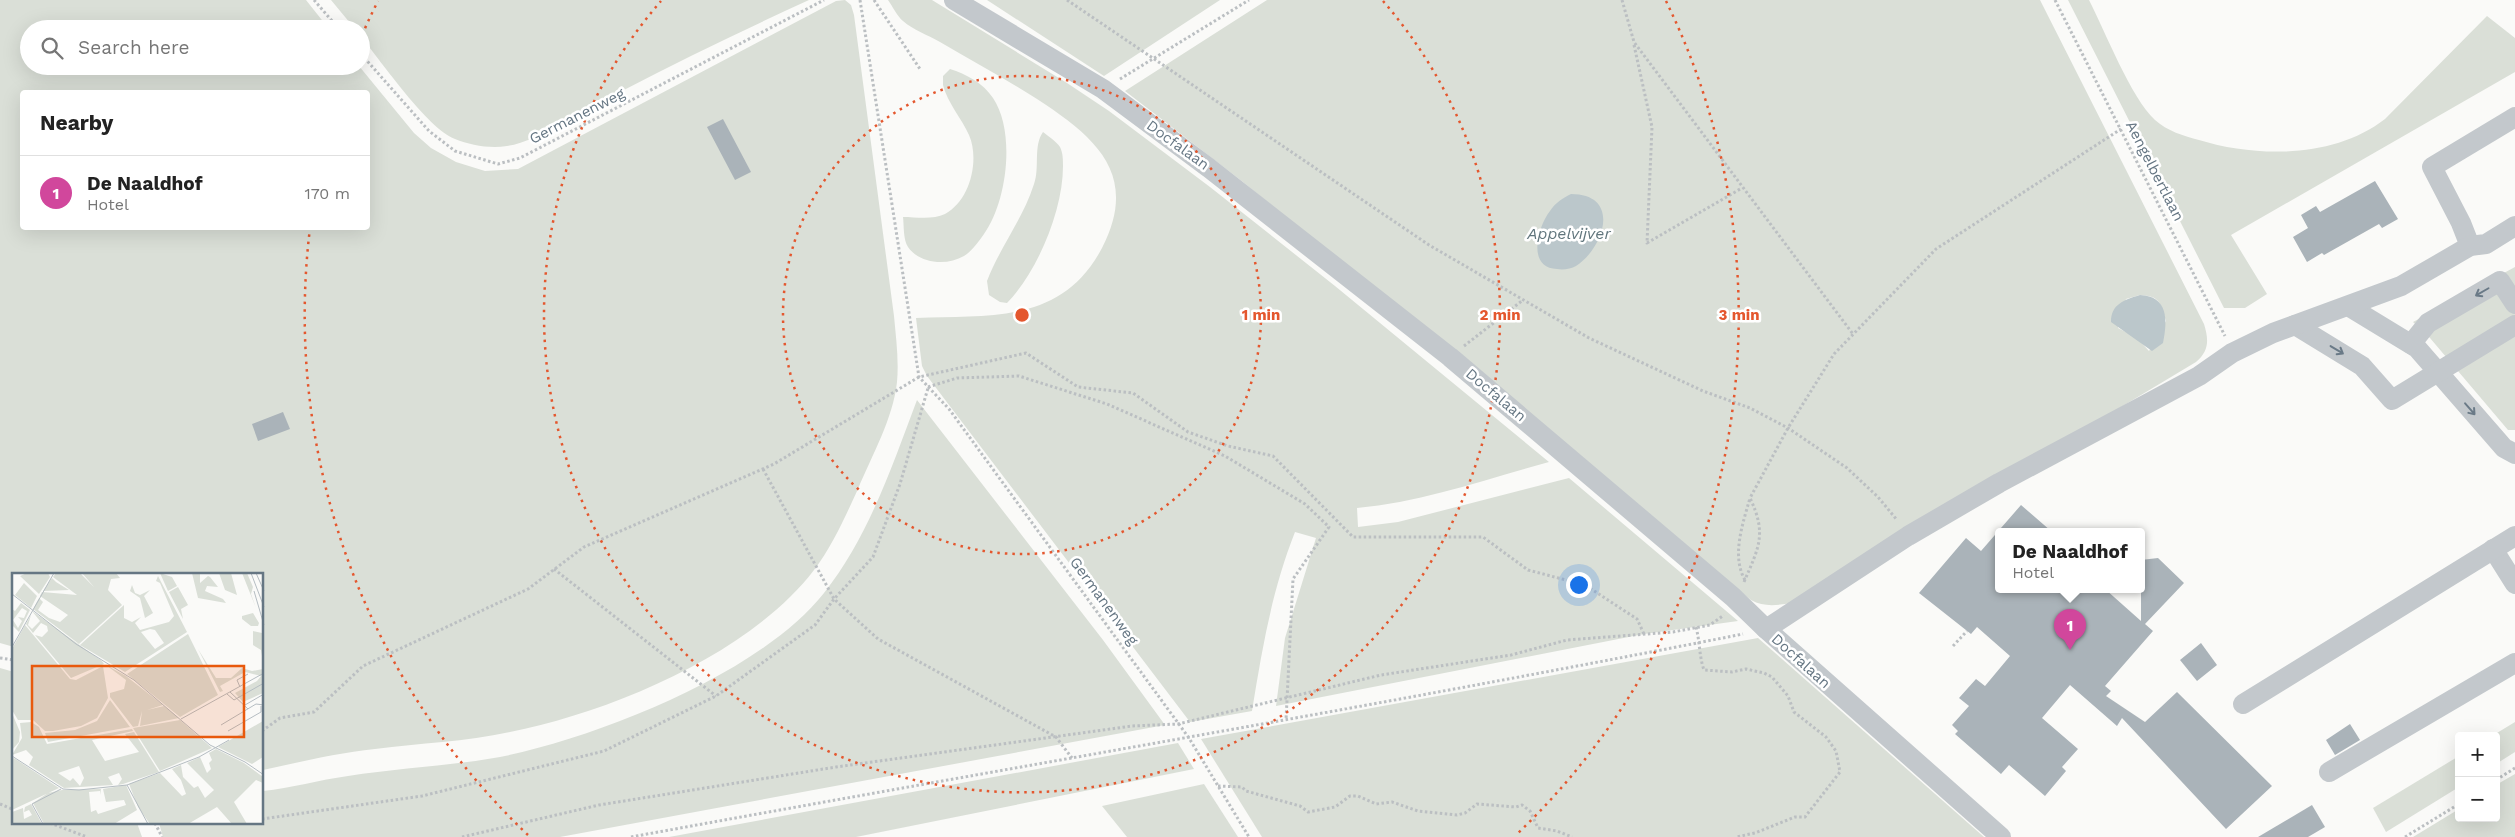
<!DOCTYPE html>
<html lang="en">
<head>
<meta charset="utf-8">
<style>
  body { margin:0; font-family:"Work Sans",sans-serif; background:#f2f2f2; color:#222 }
  .controls { position:absolute; right:15px; bottom:15px; display:grid; overflow:hidden; border-radius:5px; box-shadow:0 5px 20px #0002 }
  .controls button { width:45px; height:45px; display:grid; place-items:center; padding:0; border:0; border-bottom:1px solid #e0e0e0; background:#fff; color:#222; font:25px sans-serif }
  .you { position:absolute; left:1578px; top:584px; width:18px; height:18px; margin:-12px; border:4px solid #fff; border-radius:50%; background:#1a73e8; box-shadow:0 0 0 8px #1a73e833 }
  .badge { display:grid; place-items:center; width:32px; height:32px; border-radius:50%; background:#e4572e; color:#fff; font-size:16px; font-weight:700 }
  .pin { position:absolute; translate:-50% -41px; filter:drop-shadow(0 1px 2px #0008) }
  .pin::after { content:''; position:absolute; top:26px; width:18px; height:15px; background:inherit; clip-path:polygon(0 0,100% 0,50% 100%) }
  .popup { position:absolute; left:1995px; top:528px; width:150px; height:65px; box-sizing:border-box; display:grid; place-content:center; border-radius:5px; background:#fff; filter:drop-shadow(0 1px 4px #0005); font-size:16px; white-space:nowrap; color:#767676 }
  .popup b { font-size:19px; color:#222 }
  .popup::after { content:''; position:absolute; left:50%; top:100%; margin-left:-10px; border:10px solid transparent; border-top-color:#fff }
  .list { margin:0; padding:0; list-style:none }
  h2 { display:flex; justify-content:space-between; align-items:center; height:65px; margin:0; padding:0 20px; font-size:21px }
  h2 small { font-size:16px; font-weight:400; color:#767676 }
  .list li { display:grid; grid-template-columns:32px 1fr auto; gap:15px; align-items:center; box-sizing:border-box; height:75px; padding:0 20px; border-top:1px solid #e0e0e0 }
  .list b { display:block; font-size:19px; white-space:nowrap }
  .list p { margin:0; font-size:16px; white-space:nowrap; color:#767676 }
  .list em { font-size:16px; font-style:normal; color:#767676 }
  .icon { flex:none; width:28px; height:28px; fill:none; stroke:currentColor; stroke-width:2; stroke-linecap:round; stroke-linejoin:round }
  .map { position:relative; flex:none; width:2515px; height:837px; overflow:hidden }
  .search { position:absolute; background:#fff; box-shadow:0 5px 20px #0002; left:20px; top:20px; width:350px; height:55px; display:flex; align-items:center; gap:12px; box-sizing:border-box; padding:0 18px; border-radius:28px; color:#767676; font-size:19px }
  .panel { position:absolute; background:#fff; box-shadow:0 5px 20px #0002; left:20px; top:90px; width:350px; height:140px; border-radius:5px }
  .map>svg:first-child { display:block }
</style>
</head>
<body>
<div class="map">
<svg width="2515" height="837" viewBox="0 0 2515 837">
  <rect width="100%" height="100%" fill="#fafaf8"/>
  <g fill="#dadfd7" fill-rule="evenodd">
    <path d="M 0,0 L 306,0 L 329,29 L 29,29 L 29,66 L 359,66 L 414,133 L 431,148 L 456,162 L 485,171 L 518,169 L 836,1 L 845,0 L 851,5 L 854,15 L 894,316 C 896,338 899,360 897,382 C 893,419 872,455 858,489 C 845,517 833,545 814,570 C 750,654 611,712 510,732 C 465,742 420,743 375,749 C 337,753 300,762 263,770 L 262,574 L 14,574 L 14,647 L 0,643 ZM 22,92 L 368,92 L 368,228 L 22,228 Z"/>
    <path d="M 331,0 L 809,0 C 746,29 683,59 622,91 C 592,106 538,142 507,146 C 490,149 470,145 455,139 C 427,128 382,62 361,37 L 361,29 L 355,29 Z"/>
    <path d="M 888,0 L 932,0 L 1067,83 L 1109,111 L 1210,187 L 1335,286 L 1549,462 C 1486,479 1422,502 1357,508 L 1358,527 L 1398,522 L 1569,478 L 1738,621 L 1644,634 L 1276,706 L 1285,638 L 1316,538 L 1295,532 C 1272,590 1262,649 1252,711 L 1190,722 L 927,376 L 922,366 L 916,318 C 990,315 1062,324 1102,248 C 1140,174 1095,137 1037,99 C 1006,79 972,61 940,42 C 928,35 913,30 903,21 C 897,16 893,7 888,0 Z"/>
    <path d="M 987,0 L 1220,0 L 1104,76 Z"/>
    <path d="M 1267,0 L 2040,0 L 2204,324 C 2209,340 2209,351 2196,362 L 1796,602 C 1780,605 1765,608 1751,600 L 1243,182 L 1125,91 ZM 2140,295 C 2160,296 2161,303 2166,321 L 2149,351 L 2137,338 L 2118,328 L 2126,299 Z"/>
    <path d="M 2068,0 L 2089,0 C 2105,31 2131,98 2155,120 C 2167,131 2184,136 2199,140 C 2258,158 2335,158 2385,119 L 2487,16 L 2515,38 L 2515,72 L 2231,235 L 2267,294 L 2245,308 L 2224,308 Z"/>
    <path d="M 950,69 C 966,74 983,83 993,98 C 1016,132 1007,202 984,234 C 979,241 972,251 964,256 C 947,266 920,264 908,247 C 903,240 904,225 903,217 C 916,217 933,220 945,214 C 970,201 980,160 969,135 C 962,119 947,102 943,85 L 943,76 Z"/>
    <path d="M 1043,132 C 1048,136 1056,141 1060,147 C 1063,153 1063,160 1063,166 C 1063,210 1038,271 1007,303 L 1000,302 L 989,295 L 987,281 C 1000,247 1023,219 1034,184 C 1040,168 1033,146 1043,132 Z"/>
    <path d="M 2515,267 L 2515,430 L 2508,430 L 2430,338 L 2413,322 Z"/>
    <path d="M 917,400 L 1103,640 L 1165,725 L 560,837 L 163,837 L 159,823 L 262,823 L 263,791 C 291,788 319,780 348,776 C 398,768 450,766 500,757 C 599,737 761,673 824,593 C 869,536 892,466 917,400 Z"/>
    <path d="M 1758,638 L 1984,837 L 1262,837 L 1201,739 Z"/>
    <path d="M 0,668 L 14,672 L 14,823 L 137,823 L 142,837 L 0,837 Z"/>
    <path d="M 2515,722 L 2515,752 L 2496,764 L 2496,736 L 2492,736 Z"/>
    <path d="M 1178,743 L 1194,769 L 856,837 L 669,837 Z"/>
    <path d="M 2459,756 L 2459,787 L 2386,832 L 2373,808 Z"/>
    <path d="M 2515,774 L 2515,837 L 2413,837 L 2459,809 L 2459,818 L 2496,818 L 2496,785 Z"/>
    <path d="M 1204,784 L 1238,837 L 1127,837 L 1102,806 Z"/>
  </g>
  <g fill="#bbc7cb">
    <path d="M 1571,194 C 1621,194 1605,247 1576,266 C 1571,269 1563,270 1557,269 C 1526,268 1538,226 1550,211 C 1555,203 1563,198 1571,194 Z"/>
    <path d="M 2140,295 C 2168,296 2168,320 2163,343 L 2152,351 L 2111,322 C 2111,304 2124,300 2140,295 Z"/>
  </g>
  <g fill="#aab3b9">
    <path d="M 723,119 L 751,172 L 735,180 L 707,127 Z"/>
    <path d="M 2375,181 L 2398,219 L 2382,228 L 2379,224 L 2324,255 L 2322,253 L 2307,262 L 2293,237 L 2308,228 L 2301,215 L 2316,206 L 2320,212 Z"/>
    <path d="M 283,412 L 290,429 L 258,441 L 252,424 Z"/>
    <path d="M 2021,505 L 2051,531 L 1999,531 L 1999,589 L 2105,589 L 2141,621 L 2141,560 L 2158,558 L 2184,583 L 2145,624 L 2153,631 L 2105,686 L 2111,691 L 2106,696 L 2145,722 L 2177,692 L 2272,786 L 2226,829 L 2122,718 L 2117,726 L 2070,685 L 2042,718 L 2078,749 L 2062,767 L 2066,771 L 2045,796 L 2009,765 L 2001,774 L 1955,734 L 1958,731 L 1952,725 L 1969,706 L 1959,698 L 1976,679 L 1985,686 L 2010,656 L 1977,627 L 1971,634 L 1919,593 L 1966,538 L 1981,551 Z"/>
    <path d="M 2201,643 L 2217,665 L 2197,681 L 2180,660 Z"/>
    <path d="M 2350,724 L 2360,740 L 2335,755 L 2326,740 Z"/>
    <path d="M 2312,805 L 2325,827 L 2308,837 L 2258,837 Z"/>
  </g>
  <g fill="none" stroke-linecap="round" stroke-linejoin="round">
    <g stroke="#bbbfc2" stroke-width="3" stroke-dasharray="2.5 2.5" stroke-linecap="butt">
      <path d="M 314,0 L 339,29"/>
      <path d="M 860,0 L 919,377 L 949,409 L 1189,738 L 1249,837"/>
      <path d="M 874,0 L 920,69"/>
      <path d="M 1067,0 L 1429,245 L 1589,338 L 1703,391 L 1750,408 L 1788,428 L 1847,468 L 1878,497 L 1897,520"/>
      <path d="M 1622,0 L 1634,42 L 1853,334"/>
      <path d="M 2055,0 L 2225,336"/>
      <path d="M 1634,45 L 1652,127 L 1647,243 L 1742,188"/>
      <path d="M 361,54 L 429,131 L 455,151 L 498,164 L 520,158 L 824,0"/>
      <path d="M 1120,79 L 1249,0"/>
      <path d="M 1464,346 L 1523,300"/>
      <path d="M 928,387 L 957,378 L 1019,376 L 1107,404 L 1225,456 L 1305,504 L 1329,527 L 1293,579 L 1286,720"/>
      <path d="M 763,469 L 834,599 L 878,639 L 1056,737 L 1072,758"/>
      <path d="M 554,569 L 716,696"/>
      <path d="M 1745,580 C 1731,556 1743,523 1750,498"/>
      <path d="M 1744,582 C 1759,547 1767,534 1750,498 L 1788,428 L 1834,354 L 1936,249 L 2121,129"/>
      <path d="M 1696,627 C 1700,642 1699,656 1704,670 L 1732,672 L 1746,669 L 1764,673 L 1772,677 L 1788,696 L 1794,712 L 1826,737 L 1836,751 L 1840,772 L 1805,817 L 1795,817 L 1755,833 L 1736,837"/>
      <path d="M 1953,646 L 1967,631"/>
      <path d="M 0,658 L 14,660"/>
      <path d="M 262,731 L 280,718 L 314,712 L 363,666 L 528,589 L 584,547 L 774,464 L 919,377 L 1026,353 L 1078,387 L 1133,393 L 1188,432 L 1228,446 L 1273,456 L 1353,537 L 1483,537 L 1528,570 L 1585,585 L 1637,619 L 1644,634"/>
      <path d="M 2496,780 L 2515,768"/>
      <path d="M 1218,786 L 1242,787 L 1246,791 L 1300,806 L 1308,812 L 1335,807 L 1350,796 L 1358,796 L 1376,804 L 1392,802 L 1418,811 L 1457,815 L 1465,813 L 1477,804 L 1516,807 L 1522,805 L 1530,811 L 1538,828 L 1557,831 L 1572,837"/>
      <path d="M 0,804 L 14,810"/>
      <path d="M 262,819 L 422,796 L 604,751 L 716,696 L 815,625 L 834,599 L 873,557 L 900,484 L 928,388"/>
      <path d="M 50,823 L 87,837"/>
      <path d="M 155,823 L 162,837"/>
      <path d="M 462,837 L 599,805 L 836,767 L 1132,726 L 1178,724 L 1381,675 L 1511,655 L 1567,640 L 1673,632 L 1710,625 L 1724,615"/>
      <path d="M 631,837 C 1002,769 1373,707 1743,634"/>
      <path d="M 2405,837 L 2459,804"/>
    </g>
    <g stroke="#c3c8cc" stroke-width="20">
      <path d="M 954,0 L 1103,89 L 1209,168 L 1450,357 L 1733,597 L 1766,629 L 2001,837"/>
      <path d="M 2470,246 L 2461,223 L 2432,167 L 2515,117"/>
      <path d="M 2348,306 L 2417,348 L 2504,448 L 2515,454"/>
      <path d="M 2295,325 L 2362,366 L 2392,400 L 2515,325"/>
      <path d="M 2411,344 L 2428,323 L 2500,281 L 2515,304"/>
      <path d="M 2493,549 L 2515,584"/>
      <path d="M 1766,629 L 1908,536 L 1999,483 L 2199,376 L 2232,353 L 2273,333 L 2401,286 L 2470,246 L 2486,244 L 2515,226"/>
      <path d="M 2243,704 L 2515,536"/>
      <path d="M 2329,772 L 2515,663"/>
    </g>
  </g>
  <defs><path id="oneway-shaft" d="M-6 0H5M1.5-3L5.5 0L1.5 3" fill="none" stroke-width="1.6" stroke-linecap="round" stroke-linejoin="round" transform="scale(1.25)"/></defs>
  <g stroke="#6a7a87">
    <use href="#oneway-shaft" transform="translate(2482 292) rotate(150)"/>
    <use href="#oneway-shaft" transform="translate(2337 350) rotate(31)"/>
    <use href="#oneway-shaft" transform="translate(2470 409) rotate(49)"/>
  </g>
  <g fill="none" stroke="#e4572e" stroke-width="2.5" stroke-dasharray="2.5 5">
    <circle cx="1022" cy="315" r="239"/>
    <path d="M1383 1A478 478 0 1 1 661 1"/>
    <path d="M528 835A717 717 0 0 1 310 228M362 35A717 717 0 0 1 378 1M1666 1A717 717 0 0 1 1516 835"/>
  </g>
  <g text-anchor="middle" dominant-baseline="central" stroke-width="5" stroke-linejoin="round" paint-order="stroke">
    <g font-size="15" fill="#657683" stroke="#fff">
      <text transform="translate(577 116) rotate(-27)">Germanenweg</text>
      <text transform="translate(1178 145) rotate(36)">Docfalaan</text>
      <text transform="translate(2155 171) rotate(63)">Aengelbertlaan</text>
      <text transform="translate(1496 395) rotate(40)">Docfalaan</text>
      <text transform="translate(1104 601) rotate(54)">Germanenweg</text>
      <text transform="translate(1801 661) rotate(42)">Docfalaan</text>
    </g>
    <g font-size="16" font-style="italic" fill="#60757c" stroke="#fff">
      <text x="1569" y="233">Appelvijver</text>
    </g>
  </g>
  <g transform="translate(12 573)">
    <rect width="251" height="251" fill="#fafaf8"/>
    <path d="M 15,0 L 36,0 L 38,4 L 27,21 L 8,3 ZM 44,0 L 68,0 L 82,14 L 70,0 L 104,0 L 108,5 L 99,6 L 96,17 L 110,32 L 67,71 L 21,36 L 27,25 L 31,29 L 26,37 L 37,45 L 48,49 L 56,42 L 28,23 L 30,19 L 65,22 L 41,4 ZM 148,0 L 160,4 L 165,13 L 156,18 ZM 180,0 L 188,0 L 188,10 L 196,3 L 198,4 L 206,14 L 195,13 L 193,18 L 211,26 L 214,30 L 186,25 ZM 207,0 L 219,0 L 225,22 L 213,17 ZM 230,0 L 235,0 L 241,14 L 239,21 L 244,35 ZM 146,3 L 175,59 L 113,99 L 68,72 L 112,32 L 112,45 L 120,49 L 129,44 L 123,50 L 128,57 L 157,49 L 162,43 L 148,10 L 144,8 ZM 138,56 L 143,57 L 152,70 L 143,76 L 129,59 ZM 40,5 L 44,9 L 57,17 L 31,18 ZM 12,10 L 25,23 L 19,35 L 3,22 ZM 120,12 L 123,20 L 128,22 L 138,17 L 132,23 L 141,40 L 133,45 L 128,25 L 118,18 ZM 166,14 L 176,32 L 169,36 L 171,46 L 157,19 ZM 9,30 L 18,37 L 7,59 L 0,52 L 0,36 L 3,38 ZM 10,35 L 15,38 L 12,45 L 6,44 L 10,48 L 6,55 L 1,47 ZM 20,38 L 90,88 L 92,91 L 59,105 L 23,62 L 30,64 L 36,58 L 35,53 L 29,50 L 21,60 L 14,51 L 19,42 L 16,52 L 20,56 L 28,48 ZM 241,40 L 247,50 L 246,53 L 239,53 L 230,46 L 230,43 ZM 13,52 L 58,106 L 64,107 L 91,93 L 96,125 L 85,145 L 69,153 L 41,158 L 33,158 L 21,147 L 6,147 L 0,137 L 0,76 ZM 241,58 L 250,60 L 252,63 L 251,89 L 249,77 L 241,72 ZM 176,61 L 206,122 L 168,144 L 115,101 ZM 186,76 L 204,105 L 219,105 L 230,95 L 240,98 L 251,96 L 251,120 L 231,129 L 223,120 L 245,108 L 249,103 L 233,99 L 208,113 L 211,118 L 208,119 ZM 94,92 L 114,103 L 151,132 L 135,137 L 152,133 L 167,145 L 128,153 L 130,138 L 126,153 L 121,154 L 98,124 L 98,120 L 112,116 L 114,107 ZM 98,127 L 118,154 L 36,169 L 33,160 L 63,157 L 85,148 ZM 0,140 L 8,159 L 7,169 L 0,177 ZM 168,147 L 200,175 L 148,198 L 121,155 ZM 251,148 L 251,184 L 240,191 L 206,174 ZM 19,149 L 27,154 L 35,171 L 120,156 L 121,158 L 80,167 L 93,188 L 127,179 L 113,161 L 122,159 L 147,199 L 111,211 L 106,212 L 110,206 L 107,200 L 96,204 L 101,212 L 52,215 L 17,192 L 21,184 L 14,177 L 0,182 L 10,165 L 8,150 ZM 67,193 L 72,205 L 68,213 L 61,205 L 58,208 L 46,200 ZM 204,176 L 232,190 L 251,204 L 251,210 L 244,207 L 222,229 L 235,251 L 220,251 L 205,234 L 176,251 L 138,251 L 126,234 L 117,211 L 148,200 L 170,223 L 174,221 L 169,207 L 160,196 L 169,192 L 171,204 L 182,215 L 186,213 L 193,225 L 202,217 L 175,190 L 188,184 L 195,200 L 199,196 L 197,190 L 200,187 L 197,180 ZM 0,184 L 5,187 L 47,215 L 0,237 ZM 114,212 L 125,237 L 102,251 L 32,251 L 21,230 L 36,220 L 50,217 L 89,216 L 88,222 L 88,218 L 77,219 L 79,239 L 84,237 L 86,241 L 114,232 L 112,227 L 94,229 L 91,216 ZM 19,231 L 30,251 L 0,251 L 0,239 L 11,235 L 12,246 L 20,242 L 17,237 L 12,239 L 13,234 Z" fill="#dadfd7" fill-rule="evenodd"/>
    <path fill="none" stroke="#b5bdc2" stroke-width="1" d="M 239,0 L 252,34M 244,0 L 252,18M 242,18 L 252,52M 0,21 L 64,71 L 122,107 L 198,172 L 233,189 L 252,202M 0,74 L 42,0M 228,114 L 225,107 L 236,101M 218,119 L 236,136M 215,121 L 222,127 L 252,110M 233,132 L 252,121M 169,146 L 252,100M 209,152 L 244,131 L 252,132M 216,158 L 249,139 L 249,133M 0,183 L 51,216 L 67,217 L 115,212 L 187,184 L 217,167M 115,212 L 136,251M 31,251 L 20,231 L 49,216"/>
    <path fill="#e8590c" fill-opacity="0.15" stroke="#e8590c" stroke-width="2.5" d="M 20,93 L 232,93 L 232,164 L 20,164 Z"/>
    <rect width="251" height="251" fill="none" stroke="#657683" stroke-width="2.5"/>
  </g>
  <circle cx="1022" cy="315" r="8" fill="#e4572e" stroke="#fff" stroke-width="2.5"/>
  <g font-size="15" text-anchor="middle" font-weight="bold" fill="#e4572e" stroke="#fff" stroke-width="5" stroke-linejoin="round" paint-order="stroke">
    <text x="1261" y="320">1 min</text>
    <text x="1500" y="320">2 min</text>
    <text x="1739" y="320">3 min</text>
  </g>
</svg>
<div class="controls">
<button>+</button>
<button>−</button>
</div>
<div class="you"></div>
<div class="pin badge" style="left:2070px;top:650px;background:#d1479c">1</div>
<div class="popup"><b>De Naaldhof</b>Hotel</div>
<div class="search"><svg class="icon" aria-label="search" viewBox="0 0 24 24"><circle cx="10" cy="10" r="6"/><path d="M15 15l6 6"/></svg>Search here</div>
<section class="panel">
<h2>Nearby<small></small></h2>
<ul class="list">
<li><span class="badge" style="background:#d1479c">1</span><div><b>De Naaldhof</b><p>Hotel</p></div><em>170 m</em></li>
</ul>
</section>
</div>
</body>
</html>
